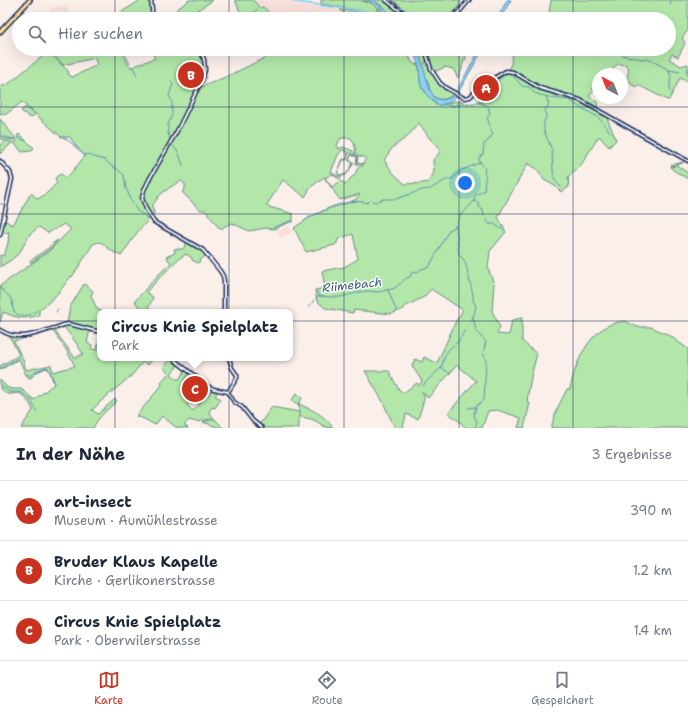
<!DOCTYPE html>
<html lang="de">
<head>
<meta charset="utf-8">
<style>
  body { margin:0; font-family:"Shantell Sans",sans-serif; background:#f2f2f3; color:#1f2937 }
  .compass { position:absolute; left:592px; top:68px; width:36px; height:36px; border-radius:50%; background:#fff; box-shadow:0 4px 16px #0002; rotate:318deg }
  .you { position:absolute; left:465px; top:183px; width:14px; height:14px; margin:-10px; border:3px solid #fff; border-radius:50%; background:#1a73e8; box-shadow:0 0 0 6px #1a73e833 }
  .badge { display:grid; place-items:center; width:26px; height:26px; border-radius:50%; background:#c8321e; color:#fff; font-size:13px; font-weight:700 }
  .pin { position:absolute; translate:-50% -50%; border:2px solid #fff; box-shadow:0 1px 4px #0006 }
  .popup { position:absolute; left:97px; top:309px; width:196px; height:52px; box-sizing:border-box; display:grid; place-content:center; border-radius:8px; background:#fff; filter:drop-shadow(0 1px 3px #0005); font-size:13px; white-space:nowrap; color:#747a83 }
  .popup b { font-size:15px; color:#1f2937 }
  .popup::after { content:''; position:absolute; left:50%; top:100%; margin-left:-8px; border:8px solid transparent; border-top-color:#fff }
  .list { margin:0; padding:0; list-style:none }
  h2 { display:flex; justify-content:space-between; align-items:center; height:52px; margin:0; padding:0 16px; font-size:17px }
  h2 small { font-size:13px; font-weight:400; color:#747a83 }
  .list li { display:grid; grid-template-columns:26px 1fr auto; gap:12px; align-items:center; box-sizing:border-box; height:60px; padding:0 16px; border-top:1px solid #e0e1e3 }
  .list b { display:block; font-size:15px; white-space:nowrap }
  .list p { margin:0; font-size:13px; white-space:nowrap; color:#747a83 }
  .list em { font-size:13px; font-style:normal; color:#747a83 }
  .icon { flex:none; width:22px; height:22px; fill:none; stroke:currentColor; stroke-width:2; stroke-linecap:round; stroke-linejoin:round }
  .map { position:relative; flex:none; width:688px; height:428px; overflow:hidden }
  .search { position:absolute; background:#fff; box-shadow:0 4px 16px #0002; left:12px; right:12px; top:12px; height:44px; display:flex; align-items:center; gap:10px; box-sizing:border-box; padding:0 14px; border-radius:22px; color:#747a83; font-size:15px }
  .sheet { height:232px; background:#fff }
  nav { display:flex; justify-content:space-around; align-items:center; box-sizing:border-box; height:56px; border-top:1px solid #e0e1e3; background:#fff; font-size:11px; color:#747a83 }
  nav a { display:grid; justify-items:center; gap:2px }
  nav .on { color:#c8321e }
  .map>svg:first-child { display:block }
</style>
</head>
<body>
<div class="map">
<svg width="688" height="428" viewBox="0 0 688 428">
  <rect width="100%" height="100%" fill="#fbefea"/>
  <filter id="ink" filterUnits="userSpaceOnUse"><feTurbulence type="fractalNoise" baseFrequency=".025" numOctaves="2"/><feDisplacementMap in="SourceGraphic" scale="8" xChannelSelector="R" yChannelSelector="G"/><feConvolveMatrix kernelMatrix="1 2 1 2 8 2 1 2 1" color-interpolation-filters="sRGB"/></filter>
  <g filter="url(#ink)">
    <g fill="#f9dfda">
      <path d="M 253,0 L 285,0 L 296,4 L 340,10 L 344,13 L 345,17 L 343,19 L 276,19 L 263,7 L 260,8 Z"/>
      <path d="M 67,5 L 69,19 L 52,19 L 50,8 Z"/>
      <path d="M 289,225 L 292,232 L 291,233 L 280,238 L 277,231 Z"/>
    </g>
    <g fill="#b2e7a9" stroke="#668b84" fill-rule="evenodd">
      <path d="M 141,0 L 150,0 L 152,15 L 148,19 L 123,19 L 120,13 Z"/>
      <path d="M 189,0 L 213,0 L 198,10 L 205,19 L 189,19 L 185,17 L 183,19 L 166,19 L 167,17 Z"/>
      <path d="M 235,0 L 253,0 L 260,8 L 263,7 L 276,19 L 241,19 L 241,14 Z"/>
      <path d="M 321,0 L 359,0 L 368,3 L 363,0 L 366,0 L 381,10 L 381,11 L 377,9 L 376,13 L 321,4 Z"/>
      <path d="M 374,0 L 381,0 L 389,4 L 407,19 L 397,19 L 389,12 Z"/>
      <path d="M 392,0 L 461,0 C 458,9 452,15 444,19 L 418,19 L 417,12 L 415,17 Z"/>
      <path d="M 551,0 L 688,0 L 688,30 L 682,38 L 685,43 L 678,57 L 672,54 L 669,59 L 681,66 L 688,64 L 688,82 L 680,78 L 669,100 L 667,100 C 657,95 648,90 638,85 L 637,87 L 632,85 L 627,77 C 628,73 630,69 627,65 L 618,64 L 615,66 L 611,74 L 608,72 L 606,74 L 598,74 L 598,82 L 592,89 L 594,90 L 589,96 L 598,103 L 597,107 L 573,95 L 541,87 L 509,68 L 511,64 L 513,49 L 669,49 L 669,19 L 543,19 L 549,14 Z"/>
      <path d="M 340,10 L 354,11 L 380,19 L 343,19 L 345,17 L 344,13 Z"/>
      <path d="M 51,49 L 84,49 L 85,50 L 97,49 L 129,49 L 124,56 L 129,66 L 132,67 L 155,58 L 150,50 L 151,49 L 193,49 C 210,56 203,74 199,87 L 204,86 L 230,75 L 271,55 L 265,49 L 413,49 L 417,57 L 415,56 L 414,53 L 408,53 L 411,61 L 414,64 L 419,65 L 420,81 L 422,88 L 424,89 L 425,92 L 436,105 L 441,105 L 456,101 L 472,105 C 476,103 482,100 485,97 C 492,88 501,67 515,74 C 523,79 530,86 538,90 L 579,102 L 607,118 L 616,140 L 609,147 L 599,136 L 581,165 L 568,177 L 569,187 L 561,192 L 555,186 L 544,180 L 538,170 L 528,163 L 498,217 L 506,232 L 490,251 L 488,268 L 494,284 L 492,311 L 500,327 L 497,334 L 509,335 L 512,320 L 522,318 L 522,341 L 537,354 C 532,370 529,386 527,402 L 530,403 L 524,428 L 518,428 L 521,418 L 497,410 L 488,411 L 482,428 L 466,428 L 459,421 L 448,413 L 476,381 L 457,365 L 428,398 L 423,392 L 422,392 L 425,396 L 418,419 L 406,414 L 403,428 L 395,428 L 382,400 L 365,371 L 389,371 L 398,388 L 403,393 L 417,383 L 419,386 L 422,381 L 412,366 L 415,359 L 422,362 L 424,357 L 437,363 L 456,321 L 463,310 L 431,289 L 424,297 L 404,307 L 404,309 L 391,314 L 354,310 L 353,313 L 325,308 L 317,301 L 315,290 L 325,288 L 322,271 L 344,267 L 358,259 L 353,234 L 338,239 L 337,243 L 335,245 L 306,252 L 294,228 L 310,217 L 330,208 L 348,203 L 356,199 L 360,194 L 340,200 L 324,177 L 311,187 L 305,197 L 283,180 L 266,206 L 293,214 L 293,222 L 290,222 L 274,229 L 266,228 L 249,231 L 232,223 L 225,226 L 221,229 L 219,228 L 205,210 L 200,210 L 182,192 L 185,189 L 185,184 L 181,181 C 173,185 164,191 158,197 C 156,200 155,203 152,205 L 154,214 L 139,230 L 121,256 L 110,250 L 102,243 L 99,242 L 93,244 L 72,277 L 71,276 C 60,291 54,299 39,310 L 39,315 C 24,320 17,318 3,312 L 0,322 L 0,286 L 48,252 L 71,229 L 64,224 L 48,233 L 39,227 L 30,234 L 21,250 L 17,255 L 11,260 L 0,267 L 0,255 L 4,256 L 8,243 L 9,232 L 1,234 L 4,220 L 13,225 L 31,193 L 38,199 L 47,193 L 57,183 L 55,179 L 57,176 L 61,174 L 65,177 L 70,174 L 85,156 L 75,145 L 70,137 L 61,137 L 22,102 L 5,115 L 4,113 L 0,114 L 0,87 L 8,84 L 49,51 L 51,54 L 69,72 L 68,74 L 72,77 L 97,65 L 95,58 L 63,65 L 53,54 ZM 419,123 L 430,139 L 438,146 L 440,152 L 433,160 L 434,172 L 429,182 C 421,184 414,183 405,184 L 393,173 L 384,160 L 393,147 L 407,137 ZM 341,138 L 351,138 C 355,143 355,148 356,154 L 355,154 L 353,151 L 343,147 L 339,149 L 337,145 ZM 342,150 L 346,151 L 348,155 L 346,160 L 343,159 L 337,173 L 341,176 L 337,176 L 331,172 L 338,155 ZM 349,153 L 366,158 L 363,164 L 357,163 L 358,157 L 351,155 L 348,160 L 353,163 L 346,175 L 339,175 L 337,173 L 343,160 L 346,160 ZM 351,155 L 357,157 L 356,164 L 363,164 L 363,166 L 359,166 L 354,176 L 352,177 L 345,184 L 341,181 L 332,187 L 325,178 L 332,174 L 339,179 L 341,178 L 343,175 L 346,175 L 354,163 L 349,160 Z"/>
      <path d="M 417,49 L 424,49 L 428,62 L 424,63 L 425,65 L 429,65 C 437,82 438,83 454,93 C 450,99 439,102 433,96 C 433,96 430,91 430,90 Z"/>
      <path d="M 426,49 L 456,49 L 457,52 L 457,49 L 465,49 L 466,60 L 464,60 L 463,64 L 462,65 L 462,69 L 458,78 L 453,69 L 445,67 L 434,72 L 430,62 Z"/>
      <path d="M 25,107 L 35,114 L 31,118 L 21,111 Z"/>
      <path d="M 0,119 C 3,122 4,124 7,127 C 9,131 13,134 16,139 L 14,140 L 0,139 Z"/>
      <path d="M 19,134 L 34,148 L 31,151 L 22,152 L 15,144 L 14,143 L 18,140 L 17,136 Z"/>
      <path d="M 4,141 L 12,142 L 12,143 L 0,154 L 0,145 Z"/>
      <path d="M 683,162 L 683,163 L 676,165 L 688,173 L 688,179 L 673,170 L 671,167 L 675,166 L 671,166 L 671,165 Z"/>
      <path d="M 58,240 L 51,248 L 31,263 L 30,261 L 47,249 L 53,243 Z"/>
      <path d="M 187,242 L 202,251 L 206,255 L 198,263 L 192,260 L 192,258 L 186,254 L 177,260 L 146,292 L 153,297 L 153,298 L 148,308 L 152,310 L 152,312 L 142,312 L 135,301 L 157,276 L 171,263 L 166,257 L 175,253 L 174,249 L 183,249 Z"/>
      <path d="M 84,284 L 93,291 L 91,296 L 97,309 L 104,312 L 100,312 L 100,317 L 98,317 L 100,325 L 100,331 L 90,329 L 87,343 L 92,345 L 91,349 L 97,350 L 100,336 L 100,358 L 154,358 L 148,365 L 143,362 L 131,376 L 100,402 L 92,410 L 98,414 L 115,399 L 117,401 C 108,409 98,417 93,428 L 21,428 L 33,410 C 31,405 24,394 18,393 C 16,393 13,394 11,394 C 6,395 3,391 0,388 L 0,380 L 8,388 L 12,389 L 21,389 L 24,391 L 34,400 L 54,384 L 49,370 L 46,368 L 37,372 L 31,378 L 29,378 L 26,375 L 19,359 L 0,370 L 0,366 L 19,355 L 9,335 L 16,337 L 23,337 L 52,330 L 67,324 L 70,307 ZM 64,327 L 75,341 L 83,354 L 75,358 L 55,331 ZM 53,331 L 67,351 L 75,366 L 53,372 L 51,365 L 26,370 L 23,360 L 14,341 Z"/>
      <path d="M 625,321 L 637,327 L 651,327 L 673,337 L 674,339 L 688,349 L 688,428 L 551,428 L 556,411 L 567,389 L 570,389 C 575,365 585,339 607,326 C 612,323 619,322 625,321 Z"/>
      <path d="M 171,359 L 179,364 L 171,374 L 178,380 L 186,370 L 189,373 L 183,384 L 191,390 L 194,386 L 198,388 L 200,384 L 201,385 L 187,405 L 193,411 L 212,390 L 217,393 L 215,396 L 221,399 L 215,408 L 212,407 L 209,412 L 214,418 L 197,422 L 189,420 L 184,425 L 188,428 L 177,428 L 162,416 L 155,425 L 144,419 L 136,416 L 162,385 L 161,382 L 169,373 L 163,367 Z"/>
      <path d="M 297,393 L 302,398 L 299,404 L 291,401 Z"/>
      <path d="M 298,404 C 311,409 325,415 333,428 C 323,428 322,424 314,420 C 309,418 305,418 300,417 L 300,409 Z"/>
      <path d="M 272,407 L 299,412 L 299,428 L 264,428 L 259,425 Z"/>
      <path d="M 215,419 L 223,428 L 220,428 L 203,422 Z"/>
    </g>
    <g fill="#8dd1ee" stroke="#5f90b4">
      <path d="M 367,0 L 374,0 L 396,19 L 389,19 L 377,5 Z"/>
      <path d="M 507,0 L 511,0 L 500,19 L 497,19 Z"/>
      <path d="M 413,49 L 417,49 L 419,53 L 430,90 L 434,97 L 438,99 L 443,100 L 452,97 L 456,92 L 480,49 L 483,49 L 458,93 C 453,101 446,106 436,105 L 435,102 C 430,100 426,94 424,89 L 422,89 L 420,81 L 419,67 Z"/>
    </g>
    <g fill="none" stroke-linecap="round" stroke-linejoin="round">
      <g stroke="#5f90b4" stroke-width="1">
        <path d="M 670,5 L 671,0"/>
        <path d="M 249,19 L 258,8"/>
        <path d="M 541,19 C 550,14 556,15 564,19"/>
        <path d="M 618,49 L 622,55 L 642,59 L 648,59 L 668,69 L 671,77 L 670,81 L 670,91"/>
        <path d="M 126,56 L 130,64"/>
        <path d="M 206,62 L 206,67"/>
        <path d="M 131,67 L 134,69 L 137,76"/>
        <path d="M 669,70 L 680,72"/>
        <path d="M 686,73 L 687,73 L 686,71 L 688,68"/>
        <path d="M 170,81 L 173,84 L 169,96 L 172,101"/>
        <path d="M 493,84 L 506,74 L 509,73 L 514,77 L 522,86 L 529,87 L 534,93 L 551,98 L 570,100 L 576,105 L 598,117 L 610,132"/>
        <path d="M 201,85 L 205,78 L 206,69"/>
        <path d="M 547,97 L 547,100 L 549,104 L 545,111 L 546,117 L 544,122 L 544,131 L 552,150 L 553,170 L 555,181 L 561,187"/>
        <path d="M 486,98 L 492,86"/>
        <path d="M 443,103 C 448,108 460,105 467,103 C 470,104 477,102 481,103 L 485,99"/>
        <path d="M 481,103 L 486,105"/>
        <path d="M 456,104 L 462,100"/>
        <path d="M 0,136 L 14,139"/>
        <path d="M 19,137 L 21,139 L 26,141"/>
        <path d="M 63,137 L 69,141 L 84,155 L 89,154 L 94,157 L 105,160 L 109,164 L 117,169 L 124,175 L 126,189 L 128,192 L 130,200 L 133,203 L 137,211 L 144,215 L 147,219"/>
        <path d="M 170,139 L 168,133 L 168,124 L 172,116 L 172,102"/>
        <path d="M 171,144 C 178,149 181,158 183,166"/>
        <path d="M 372,201 L 375,202 L 383,199 L 396,199 L 422,190 L 430,189 L 448,179 L 452,179 L 462,170 L 481,162"/>
        <path d="M 474,201 L 471,204 L 471,205 L 460,215 L 456,226 L 459,255 L 465,261 L 473,295 L 473,300 L 476,307 L 473,317 L 476,331 L 486,342 L 483,353 L 486,360 L 484,400 L 476,406 L 474,415 L 477,422 L 475,428"/>
        <path d="M 0,204 L 5,204"/>
        <path d="M 484,216 L 483,210 L 479,207 L 479,203 L 474,201 C 475,192 479,194 484,191 C 485,186 484,180 486,176 L 484,173 L 485,169 L 479,160 L 479,158 L 483,154 L 484,144 L 488,141 L 493,134 C 489,130 490,123 487,118 L 490,114 L 488,107"/>
        <path d="M 486,219 L 489,224 L 494,224 L 503,230"/>
        <path d="M 303,222 C 317,212 350,196 367,203 L 369,201"/>
        <path d="M 272,228 L 290,221 L 292,221"/>
        <path d="M 0,288 C 4,291 8,295 11,299 C 13,302 12,306 13,309 C 16,319 31,317 37,310"/>
        <path d="M 388,290 C 391,297 393,304 397,311"/>
        <path d="M 316,291 L 319,295"/>
        <path d="M 316,298 L 319,296 L 329,297 L 340,297 L 365,291 L 379,292 L 395,288 L 397,286 C 402,284 404,278 410,277 L 412,272 L 416,273 L 421,269 L 429,267 L 449,230 L 456,226"/>
        <path d="M 308,307 L 311,305 L 314,300"/>
        <path d="M 56,312 L 58,309"/>
        <path d="M 441,368 L 448,372"/>
        <path d="M 0,369 L 18,358"/>
        <path d="M 27,374 L 30,376 L 36,371 L 47,367 L 49,369 L 55,383"/>
        <path d="M 0,384 L 9,392 L 21,392 L 31,401 L 37,411"/>
        <path d="M 423,386 L 425,383 L 441,368 L 445,355 L 450,348 L 458,342 L 473,317"/>
        <path d="M 468,408 L 475,407"/>
      </g>
      <path stroke="#8dd1ee" stroke-width="2" d="M 291,0 L 296,2 L 363,11 L 376,14 L 385,17 L 390,18"/>
      <defs>
        <g id="tertiary">
          <path d="M 151,0 L 153,19"/>
          <path d="M 195,49 L 201,53 L 204,59 L 205,70 L 202,80 L 177,131 L 150,178 L 144,190 L 142,198 L 146,209 L 154,222 L 203,250 L 220,271 L 223,276 L 224,281 L 224,312"/>
          <path d="M 425,49 L 431,69 L 440,83 L 446,88 L 464,98 L 470,97 L 481,85 L 494,78 L 506,71 L 513,72 L 540,88 L 580,100 L 688,161"/>
          <path d="M 0,161 L 10,172 L 12,179 L 0,235"/>
          <path d="M 0,330 C 17,341 33,335 51,329 C 57,328 63,324 69,324 L 100,332"/>
          <path d="M 172,358 L 209,387 L 214,389 L 228,392"/>
          <path d="M 228,392 L 234,402 L 242,407 L 253,421 L 262,428"/>
          <path d="M 228,392 L 237,378 L 237,375 L 232,368 L 229,358"/>
        </g>
        <g id="secondary">
          <path d="M 386,0 L 411,19"/>
          <path d="M 450,19 L 459,12 L 469,0"/>
        </g>
        <path id="primary" d="M 0,32 L 30,0"/>
      </defs>
      <use href="#tertiary" stroke="#1b2f5e" stroke-width="5"/>
      <use href="#secondary" stroke="#1b2f5e" stroke-width="5.5"/>
      <use href="#primary" stroke="#1b2f5e" stroke-width="6"/>
      <use href="#tertiary" stroke="#fdfcf7" stroke-width="2"/>
      <use href="#secondary" stroke="#fdfcf7" stroke-width="2.5"/>
      <use href="#primary" stroke="#fcde96" stroke-width="3"/>
      <defs>
        <g id="rail">
          <path d="M 389,0 L 414,19"/>
          <path d="M 448,19 L 454,14 L 467,0"/>
        </g>
      </defs>
      <use href="#rail" stroke="#1b2f5e" stroke-width="2.5"/>
      <use href="#rail" stroke="#fdfcf7" stroke-width="1" stroke-dasharray="3" stroke-linecap="butt"/>
    </g>
  </g>
  <path fill="none" stroke="#1b2f5e" stroke-width="1" stroke-opacity="0.55" d="M 115,0 L 115,19M 229,0 L 229,19M 344,0 L 344,19M 459,0 L 459,19M 573,0 L 573,19M 115,49 L 115,428M 229,49 L 229,428M 344,49 L 344,428M 459,49 L 459,428M 573,49 L 573,428M 0,107 L 688,107M 0,214 L 688,214M 0,321 L 688,321"/>
  <g text-anchor="middle" dominant-baseline="central" stroke-width="3" stroke-linejoin="round" paint-order="stroke">
    <g font-size="12" font-style="italic" fill="#385882" stroke="#fdfcf7">
      <text transform="translate(352 285) rotate(-6)">Riimebach</text>
    </g>
  </g>
</svg>
<svg class="compass" viewBox="-18 -18 36 36"><path d="M0-13l5 13h-10z" fill="#e53935"/><path d="M0 13l5-13h-10z" fill="#747a83"/></svg>
<div class="you"></div>
<div class="pin badge" style="left:486px;top:88px">A</div>
<div class="pin badge" style="left:191px;top:75px">B</div>
<div class="pin badge" style="left:195px;top:389px">C</div>
<div class="popup"><b>Circus Knie Spielplatz</b>Park</div>
<div class="search"><svg class="icon" aria-label="search" viewBox="0 0 24 24"><circle cx="10" cy="10" r="6"/><path d="M15 15l6 6"/></svg>Hier suchen</div>
</div>
<section class="sheet">
<h2>In der Nähe<small>3 Ergebnisse</small></h2>
<ul class="list">
<li><span class="badge">A</span><div><b>art-insect</b><p>Museum · Aumühlestrasse</p></div><em>390 m</em></li>
<li><span class="badge">B</span><div><b>Bruder Klaus Kapelle</b><p>Kirche · Gerlikonerstrasse</p></div><em>1.2 km</em></li>
<li><span class="badge">C</span><div><b>Circus Knie Spielplatz</b><p>Park · Oberwilerstrasse</p></div><em>1.4 km</em></li>
</ul>
</section>
<nav>
<a class="on"><svg class="icon" aria-label="map" viewBox="0 0 24 24"><path d="M3 6l6-2 6 2 6-2v14l-6 2-6-2-6 2zM9 4v14M15 6v14"/></svg>Karte</a>
<a><svg class="icon" aria-label="directions" viewBox="0 0 24 24"><path d="M12 3l9 9-9 9-9-9zM9 14v-3h6M13 9l2 2-2 2"/></svg>Route</a>
<a><svg class="icon" aria-label="saved" viewBox="0 0 24 24"><path d="M7 4h10v16l-5-4-5 4z"/></svg>Gespeichert</a>
</nav>
</body>
</html>
